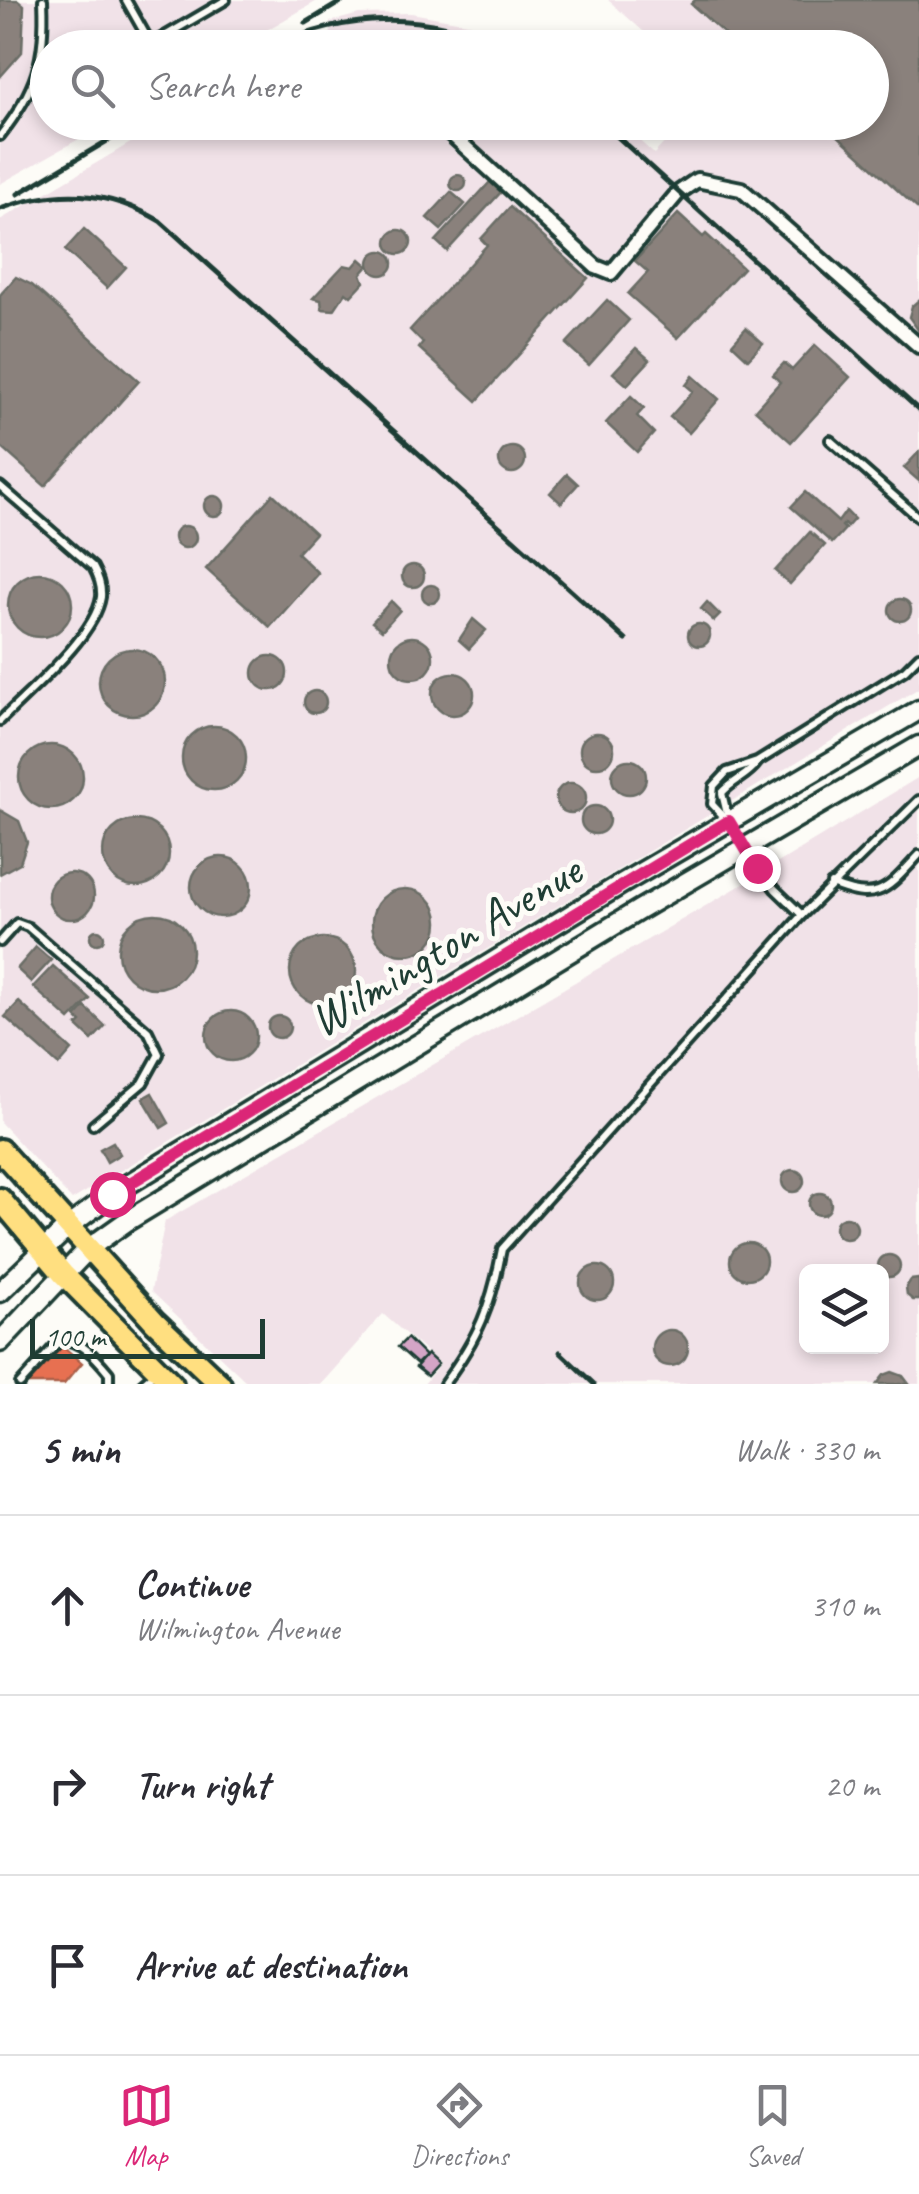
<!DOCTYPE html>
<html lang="en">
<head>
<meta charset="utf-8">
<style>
  body { margin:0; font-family:Caveat,sans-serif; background:#f2f2f3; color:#2b2b33 }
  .controls { position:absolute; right:30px; bottom:30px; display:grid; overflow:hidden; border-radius:15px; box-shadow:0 5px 15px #0003 }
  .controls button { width:90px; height:90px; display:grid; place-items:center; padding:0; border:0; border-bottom:2px solid #e1e1e2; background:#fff; color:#2b2b33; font:50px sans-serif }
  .scale { position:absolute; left:30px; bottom:25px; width:235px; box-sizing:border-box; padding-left:10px; border:5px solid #1f3d34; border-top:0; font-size:28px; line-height:35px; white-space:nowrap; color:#1f3d34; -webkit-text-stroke:8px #fdfcf7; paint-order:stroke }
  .stop { position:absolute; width:30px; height:30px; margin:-22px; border:8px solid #db2777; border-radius:50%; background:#fff }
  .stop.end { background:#db2777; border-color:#fff; box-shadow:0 2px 10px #0008 }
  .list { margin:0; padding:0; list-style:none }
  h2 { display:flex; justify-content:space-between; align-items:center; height:130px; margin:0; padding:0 40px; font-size:42px }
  h2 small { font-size:32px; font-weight:400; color:#7c7c81 }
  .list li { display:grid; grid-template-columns:65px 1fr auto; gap:30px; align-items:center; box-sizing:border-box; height:180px; padding:0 40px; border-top:2px solid #e1e1e2 }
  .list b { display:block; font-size:38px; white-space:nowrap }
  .list p { margin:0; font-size:32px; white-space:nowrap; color:#7c7c81 }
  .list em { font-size:32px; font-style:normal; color:#7c7c81 }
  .icon { flex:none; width:55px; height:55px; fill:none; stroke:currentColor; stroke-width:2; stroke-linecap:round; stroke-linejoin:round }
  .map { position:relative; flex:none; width:919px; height:1384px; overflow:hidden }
  .search { position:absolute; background:#fff; box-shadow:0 5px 15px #0003; left:30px; right:30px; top:30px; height:110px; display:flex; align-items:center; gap:25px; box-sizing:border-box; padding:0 35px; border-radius:55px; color:#7c7c81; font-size:38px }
  .sheet { height:670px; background:#fff }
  nav { display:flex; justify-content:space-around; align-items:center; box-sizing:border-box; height:140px; border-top:2px solid #e1e1e2; background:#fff; font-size:28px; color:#7c7c81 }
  nav a { display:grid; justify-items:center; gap:5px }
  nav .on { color:#db2777 }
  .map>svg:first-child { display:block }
</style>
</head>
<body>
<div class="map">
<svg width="919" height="1384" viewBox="0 0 919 1384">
  <rect width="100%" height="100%" fill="#fdfcf7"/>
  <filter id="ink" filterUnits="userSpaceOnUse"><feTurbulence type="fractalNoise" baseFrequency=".01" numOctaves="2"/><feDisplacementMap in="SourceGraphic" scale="20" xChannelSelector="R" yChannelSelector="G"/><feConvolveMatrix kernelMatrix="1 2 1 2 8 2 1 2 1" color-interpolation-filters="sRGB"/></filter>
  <g filter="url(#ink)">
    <g fill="#f1e2e8" fill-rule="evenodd">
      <path d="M 0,0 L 319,0 L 237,47 L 48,48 L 48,122 L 107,123 L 0,184 Z"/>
      <path d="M 608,0 L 919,0 L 919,688 L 72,1200 L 0,1122 L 0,220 L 164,123 L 620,123 L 654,154 L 683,123 L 872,122 L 872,48 L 661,47 Z"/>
      <path d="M 411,13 L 468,23 L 525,47 L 305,47 L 331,38 L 330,22 L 359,14 Z"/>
      <path d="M 919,777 L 919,1384 L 424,1384 L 440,1364 L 383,1314 L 321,1384 L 249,1384 L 151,1291 L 165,1221 L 743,884 ZM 806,1272 L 882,1272 L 882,1346 L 806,1346 Z"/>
    </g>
    <path fill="#e76f51" stroke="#ab6048" stroke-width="2.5" d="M 61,1345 L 82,1363 L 64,1384 L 28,1384 Z"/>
    <g fill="#8a817c" stroke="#6a6d66" stroke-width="2.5">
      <path d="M 0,0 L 18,0 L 24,5 L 22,52 L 0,77 Z"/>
      <path d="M 695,0 L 919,0 L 919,210 L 823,122 L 872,122 L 872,48 L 740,48 L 691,4 Z"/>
      <circle cx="458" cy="183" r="8"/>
      <path d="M 490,182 L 501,192 L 447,251 L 436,241 Z"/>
      <path d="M 451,192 L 465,204 L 441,230 L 427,218 Z"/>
      <path d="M 510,207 L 588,278 L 477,401 L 419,348 L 423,343 L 410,330 L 487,245 L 481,239 Z"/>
      <path d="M 678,214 L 703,237 L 706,234 L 743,268 L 678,338 L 628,294 L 648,272 L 635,261 Z"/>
      <path d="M 84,229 L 126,267 L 107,288 L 65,250 Z"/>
      <circle cx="399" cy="242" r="12"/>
      <circle cx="381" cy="263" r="12"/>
      <path d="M 360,259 L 368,266 L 361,274 L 364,282 L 351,296 L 346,292 L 334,310 L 322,309 L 321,300 L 313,298 L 344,265 L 353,267 Z"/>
      <path d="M 16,277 L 32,285 L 139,381 L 45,486 L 0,446 L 0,295 Z"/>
      <path d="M 607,300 L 629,320 L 589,365 L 566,344 Z"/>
      <path d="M 919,300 L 919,331 L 909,317 L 912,306 Z"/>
      <path d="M 746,328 L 763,343 L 748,359 L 732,344 Z"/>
      <path d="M 815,345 L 850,377 L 791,442 L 755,410 L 780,382 L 773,375 L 784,363 L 792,370 Z"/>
      <path d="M 636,348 L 650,360 L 627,385 L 613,373 Z"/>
      <path d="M 693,376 L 719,399 L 689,433 L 670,417 L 693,391 L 686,385 Z"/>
      <path d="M 631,396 L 644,408 L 637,416 L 654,433 L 637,452 L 606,423 Z"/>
      <circle cx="512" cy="460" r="13"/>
      <path d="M 919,452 L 919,481 L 904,468 Z"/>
      <path d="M 567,474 L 578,484 L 561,503 L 550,493 Z"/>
      <path d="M 805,492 L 838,522 L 846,511 L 854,519 L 847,527 L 844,524 L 842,526 L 845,529 L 832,543 L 791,507 Z"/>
      <path d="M 273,494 L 315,533 L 297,553 L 318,573 L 270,627 L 206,569 Z"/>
      <circle cx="214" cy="506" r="10"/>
      <circle cx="185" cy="537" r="11"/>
      <path d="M 810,532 L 825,545 L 790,584 L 775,571 Z"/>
      <circle cx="413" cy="576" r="11"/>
      <circle cx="40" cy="605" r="32"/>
      <circle cx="431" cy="594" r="9"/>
      <circle cx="900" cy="610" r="11"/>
      <path d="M 391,601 L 400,610 L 382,630 L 372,622 Z"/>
      <path d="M 707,602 L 720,615 L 714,621 L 701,609 Z"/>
      <path d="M 473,619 L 486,630 L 469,649 L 459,640 Z"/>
      <circle cx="699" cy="635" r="11"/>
      <circle cx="412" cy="658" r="21"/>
      <circle cx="132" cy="682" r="33"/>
      <circle cx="270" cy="673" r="17"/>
      <circle cx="453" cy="694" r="21"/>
      <circle cx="315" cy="702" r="11"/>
      <circle cx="214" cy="758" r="32"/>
      <circle cx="597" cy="750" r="17"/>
      <circle cx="51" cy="777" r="32"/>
      <circle cx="629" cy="777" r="17"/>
      <circle cx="571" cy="798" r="15"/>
      <circle cx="595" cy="820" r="14"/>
      <path d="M 0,810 L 19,821 L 27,842 L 20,863 L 0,874 Z"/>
      <circle cx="136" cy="853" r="33"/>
      <circle cx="221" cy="887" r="30"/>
      <circle cx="71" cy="896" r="23"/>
      <circle cx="405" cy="922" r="33"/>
      <circle cx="155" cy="951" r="37"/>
      <circle cx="97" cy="937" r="7"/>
      <circle cx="323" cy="971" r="33"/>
      <path d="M 36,947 L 51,960 L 31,982 L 17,969 Z"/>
      <path d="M 53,966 L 90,999 L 70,1020 L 33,987 Z"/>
      <path d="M 19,1002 L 72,1050 L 59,1065 L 5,1017 Z"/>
      <path d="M 85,1007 L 105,1026 L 92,1040 L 77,1026 L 81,1022 L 76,1017 Z"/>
      <circle cx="231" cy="1036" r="25"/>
      <circle cx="279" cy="1027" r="11"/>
      <path d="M 152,1093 L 169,1123 L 161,1128 L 143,1098 Z"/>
      <path d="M 113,1142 L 120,1154 L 107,1162 L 100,1149 Z"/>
      <circle cx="793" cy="1181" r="11"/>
      <circle cx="820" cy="1204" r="11"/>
      <circle cx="846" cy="1228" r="11"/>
      <circle cx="748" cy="1261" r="18"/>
      <circle cx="889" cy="1266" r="11"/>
      <circle cx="597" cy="1283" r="17"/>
      <path d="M 919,1279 L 919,1300 L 913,1300 L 907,1295 L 906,1287 L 911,1280 Z"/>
      <circle cx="670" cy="1348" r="18"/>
      <path d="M 892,1372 L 903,1376 L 909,1384 L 877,1384 L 884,1375 Z"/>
    </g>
    <g fill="#d4a5c6" stroke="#1f3d34" stroke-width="2.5">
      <path d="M 407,1338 L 425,1356 L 417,1364 L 398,1347 Z"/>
      <path d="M 427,1354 L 438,1364 L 427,1376 L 416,1367 Z"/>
    </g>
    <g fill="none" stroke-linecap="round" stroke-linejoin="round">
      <defs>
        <g id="lane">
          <path d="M 126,0 L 153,48"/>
          <path d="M 151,44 L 226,0"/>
          <path d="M 0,136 C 36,90 46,59 43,0"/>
          <path d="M 830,440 L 919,518"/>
          <path d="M 0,486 L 93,567 C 98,576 102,586 101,597 C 95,637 28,692 0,721"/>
          <path d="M 728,818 L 722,793 C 733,780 748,776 757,763"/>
          <path d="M 726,819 L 712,804 L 714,786 L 727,772 L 757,762 L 905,670 L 919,656"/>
          <path d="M 831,884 C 879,904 887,889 919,855"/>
          <path d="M 802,915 L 919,800"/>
          <path d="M 0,942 L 17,923 L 28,927 L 148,1031 L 159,1054 L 143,1083 L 93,1125"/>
          <path d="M 20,1384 L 61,1339 C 83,1342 95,1356 109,1373 L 109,1384"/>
          <path d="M 142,1384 L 156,1372"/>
          <path d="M 444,1384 C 479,1336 491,1307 502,1249 L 802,915 L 775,889 L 746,851"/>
        </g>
        <path id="street" d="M 438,122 L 596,267 L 611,273 L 678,193 L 697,180 L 741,189 L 919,346"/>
        <g id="secondary">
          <path d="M 0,1292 L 69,1226 L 112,1194 L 623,883 L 919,710"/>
          <path d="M 0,1342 L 89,1248 L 127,1221 L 639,910 L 919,746"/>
        </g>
        <g id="primary">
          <path d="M 0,1150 L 155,1322 L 220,1384"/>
          <path d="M 0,1199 L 63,1274 L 172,1384"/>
        </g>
      </defs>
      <use href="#lane" stroke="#1f3d34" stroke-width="14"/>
      <use href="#street" stroke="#1f3d34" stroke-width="20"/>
      <use href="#secondary" stroke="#1f3d34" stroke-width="25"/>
      <use href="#primary" stroke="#1f3d34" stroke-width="28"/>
      <use href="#lane" stroke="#fdfcf7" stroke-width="6"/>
      <use href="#street" stroke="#fdfcf7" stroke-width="12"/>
      <use href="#secondary" stroke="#fdfcf7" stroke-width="18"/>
      <use href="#primary" stroke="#ffdf80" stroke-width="20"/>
      <g stroke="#1f3d34" stroke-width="5">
        <path d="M 306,23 L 344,0"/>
        <path d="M 270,48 C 348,12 427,10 505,48"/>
        <path d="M 601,122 L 919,410"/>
        <path d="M 18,194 L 139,122"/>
        <path d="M 0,209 C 57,188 107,190 160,221 L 626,640"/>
        <path d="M 560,1352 L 594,1384"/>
      </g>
    </g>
  </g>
  <g fill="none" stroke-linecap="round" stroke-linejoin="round" filter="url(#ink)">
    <path stroke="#db2777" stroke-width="12" d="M 112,1194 L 729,821 L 757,868"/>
  </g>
  <g text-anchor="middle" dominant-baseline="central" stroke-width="10" stroke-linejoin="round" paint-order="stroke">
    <g font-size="48" fill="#1f3d34" stroke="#fdfcf7">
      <text transform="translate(445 945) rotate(-31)">Wilmington Avenue</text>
    </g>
  </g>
</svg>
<div class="controls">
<button><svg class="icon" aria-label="layers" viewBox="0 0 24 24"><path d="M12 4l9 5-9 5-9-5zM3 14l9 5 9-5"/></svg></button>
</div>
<div class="scale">100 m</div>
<div class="stop" style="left:112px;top:1194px"></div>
<div class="stop end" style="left:757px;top:868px"></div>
<div class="search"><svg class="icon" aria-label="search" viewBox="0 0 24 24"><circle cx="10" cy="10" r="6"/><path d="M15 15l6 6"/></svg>Search here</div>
</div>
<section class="sheet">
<h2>5 min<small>Walk · 330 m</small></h2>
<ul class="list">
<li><svg class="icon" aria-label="ahead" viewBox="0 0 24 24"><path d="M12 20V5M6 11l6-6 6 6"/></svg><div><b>Continue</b><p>Wilmington Avenue</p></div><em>310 m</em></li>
<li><svg class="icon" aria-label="right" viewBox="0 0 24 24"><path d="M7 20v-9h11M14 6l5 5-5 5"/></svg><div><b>Turn right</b></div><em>20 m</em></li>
<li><svg class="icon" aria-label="arrive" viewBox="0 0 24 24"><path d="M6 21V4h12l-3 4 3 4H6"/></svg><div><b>Arrive at destination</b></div></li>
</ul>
</section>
<nav>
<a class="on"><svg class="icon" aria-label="map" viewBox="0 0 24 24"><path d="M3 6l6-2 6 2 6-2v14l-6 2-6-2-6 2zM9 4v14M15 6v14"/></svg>Map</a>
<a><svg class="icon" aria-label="directions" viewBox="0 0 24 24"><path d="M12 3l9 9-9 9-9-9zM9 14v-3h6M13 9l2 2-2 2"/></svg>Directions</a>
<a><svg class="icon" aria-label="saved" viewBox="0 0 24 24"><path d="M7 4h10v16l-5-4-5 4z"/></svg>Saved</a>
</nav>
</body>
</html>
